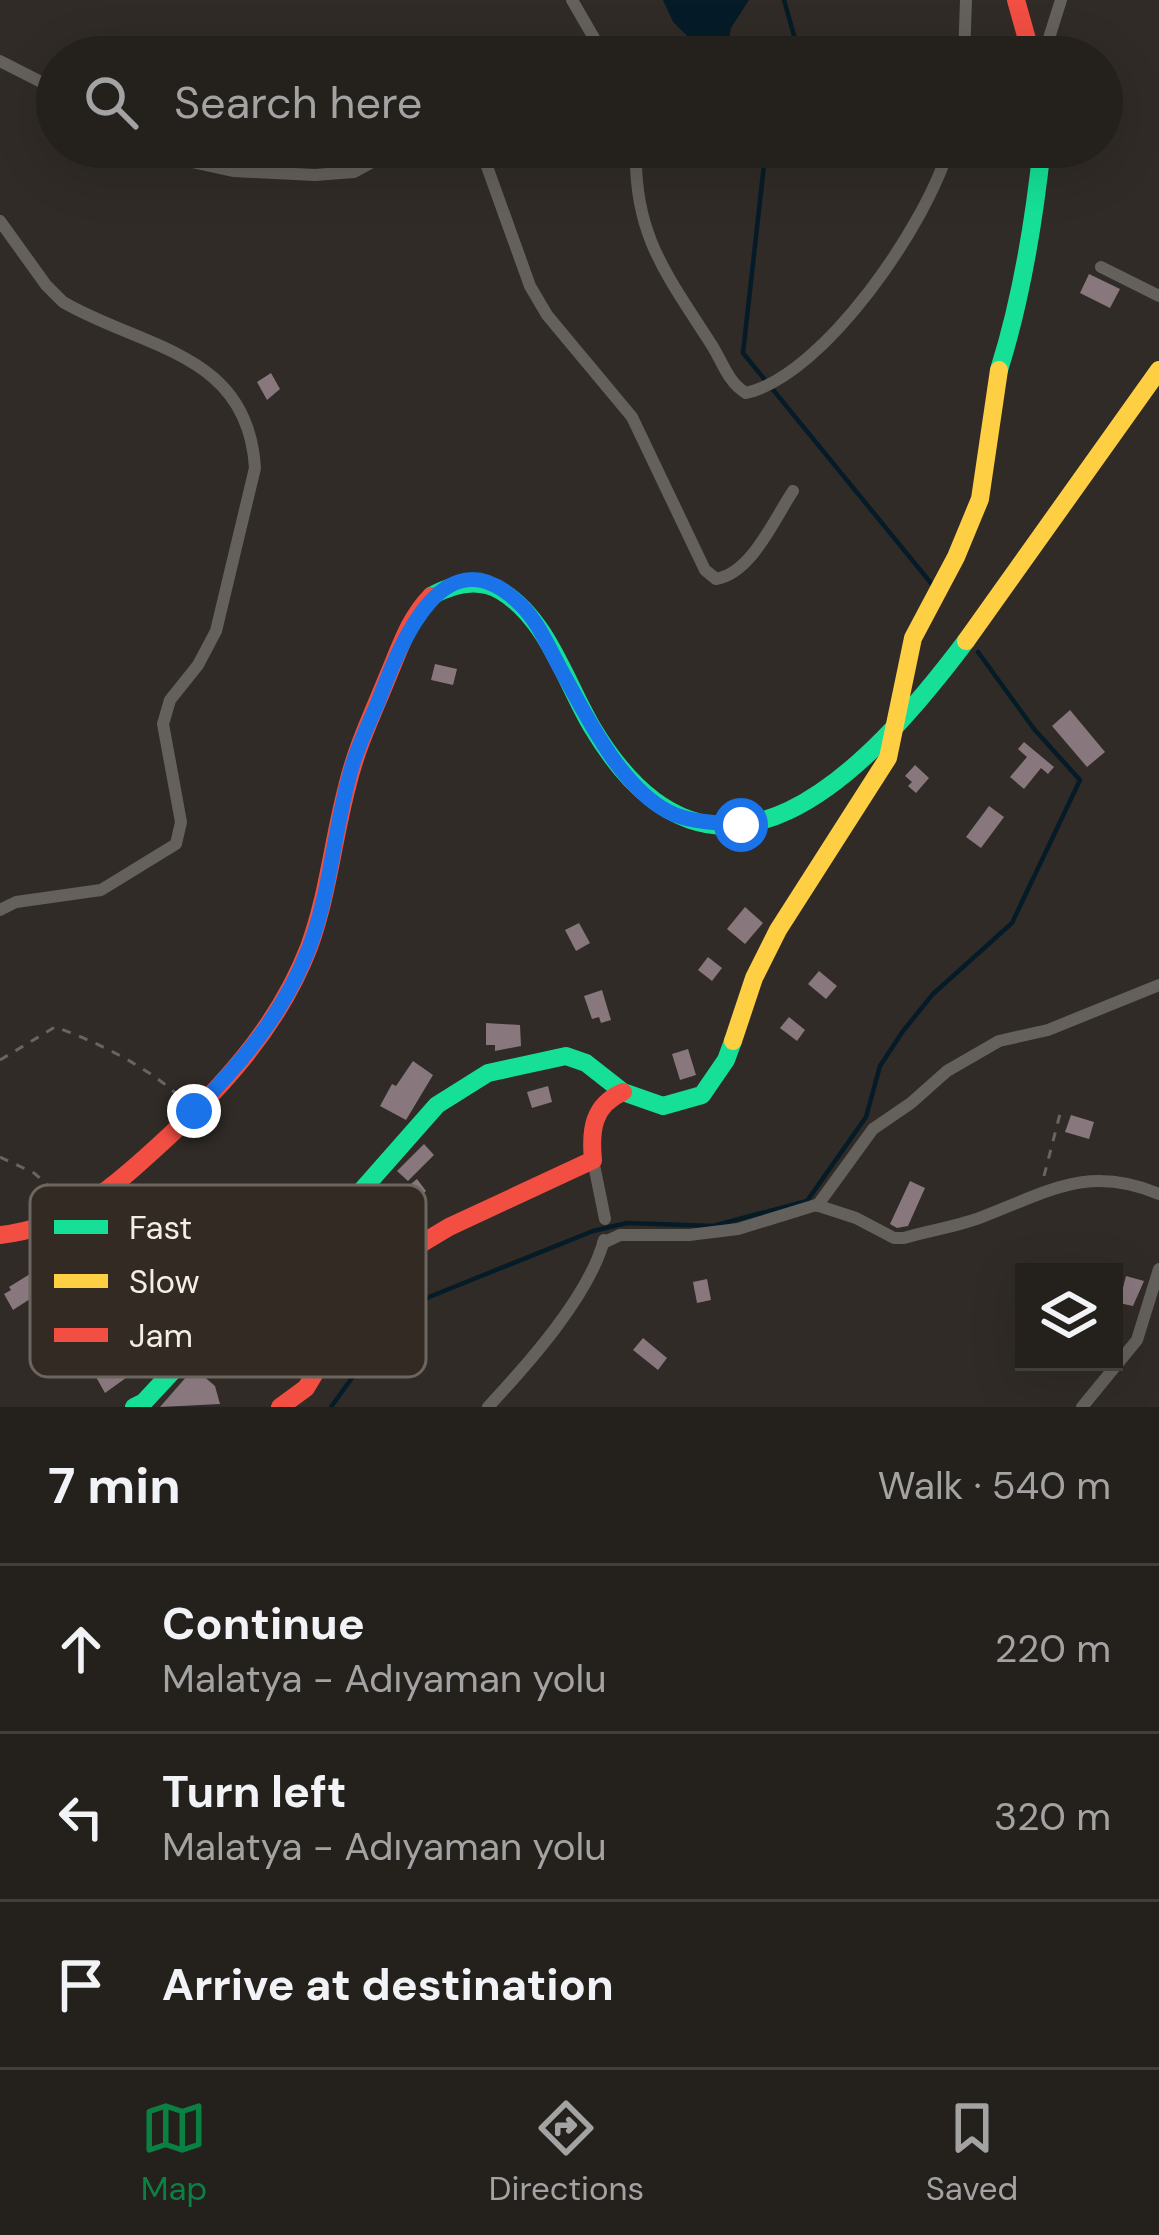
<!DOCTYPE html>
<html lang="en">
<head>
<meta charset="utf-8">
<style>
  body { margin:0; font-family:"DM Sans",sans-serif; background:#2c2825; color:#f1f3f6 }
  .controls { position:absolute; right:36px; bottom:36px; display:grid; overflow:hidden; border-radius:0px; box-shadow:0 12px 48px #0002 }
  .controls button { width:108px; height:108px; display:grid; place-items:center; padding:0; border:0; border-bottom:3px solid #413e3b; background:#24201c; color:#f1f3f6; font:60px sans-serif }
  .stop { position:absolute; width:36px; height:36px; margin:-27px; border:9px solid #1a73e8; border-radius:50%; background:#fff }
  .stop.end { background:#1a73e8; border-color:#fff; box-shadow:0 3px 12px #0008 }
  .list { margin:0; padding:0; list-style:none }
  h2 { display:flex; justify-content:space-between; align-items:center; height:156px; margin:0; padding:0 48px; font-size:51px }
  h2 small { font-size:39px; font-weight:400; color:#a3a3a3 }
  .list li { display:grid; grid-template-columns:78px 1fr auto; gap:36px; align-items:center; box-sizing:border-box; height:168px; padding:0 48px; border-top:3px solid #413e3b }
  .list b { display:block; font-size:45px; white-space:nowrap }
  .list p { margin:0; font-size:39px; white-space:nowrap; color:#a3a3a3 }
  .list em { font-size:39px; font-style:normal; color:#a3a3a3 }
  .icon { flex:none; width:66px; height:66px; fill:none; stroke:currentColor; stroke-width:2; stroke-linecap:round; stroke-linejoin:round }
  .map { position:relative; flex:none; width:1159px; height:1407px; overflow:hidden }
  .search { position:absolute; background:#24201c; box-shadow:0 12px 48px #0002; left:36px; right:36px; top:36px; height:132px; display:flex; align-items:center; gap:30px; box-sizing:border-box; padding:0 42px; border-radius:66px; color:#a3a3a3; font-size:45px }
  .sheet { height:660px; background:#24201c }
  nav { display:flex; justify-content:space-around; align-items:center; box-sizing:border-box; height:168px; border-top:3px solid #413e3b; background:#24201c; font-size:33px; color:#a3a3a3 }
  nav a { display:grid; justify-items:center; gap:6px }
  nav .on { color:#0b8043 }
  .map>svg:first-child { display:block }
</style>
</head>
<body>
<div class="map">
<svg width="1159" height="1407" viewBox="0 0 1159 1407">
  <rect width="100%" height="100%" fill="#302b26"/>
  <path fill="#051c28" d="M 663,0 L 749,0 L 731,28 L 729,40 L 738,57 L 709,57 L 673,22 Z"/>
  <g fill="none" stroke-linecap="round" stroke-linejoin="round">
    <g stroke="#051c28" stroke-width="4.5">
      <path d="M 784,0 L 800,57"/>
      <path d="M 766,147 L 743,353 L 935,588"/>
      <path d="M 331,1407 L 387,1329 L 429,1297 L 593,1231 L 627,1223 L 713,1226 L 807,1201 L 866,1117 L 880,1066 L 903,1031 L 933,994 L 1012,923 L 1080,780 L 1034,729 L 978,652"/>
    </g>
  </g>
  <g fill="#89777e">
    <path d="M 1089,274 L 1120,289 L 1110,308 L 1080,293 Z"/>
    <path d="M 271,373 L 280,389 L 267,400 L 257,382 Z"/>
    <path d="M 435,664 L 457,669 L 453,685 L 431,680 Z"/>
    <path d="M 1070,710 L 1105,752 L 1087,767 L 1052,726 Z"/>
    <path d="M 1024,742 L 1054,767 L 1048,774 L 1041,768 L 1024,789 L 1010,777 L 1027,757 L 1018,749 Z"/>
    <path d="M 915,765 L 929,778 L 916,793 L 908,786 L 912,782 L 905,776 Z"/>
    <path d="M 989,806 L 1004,817 L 981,848 L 966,837 Z"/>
    <path d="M 745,907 L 763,923 L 745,944 L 727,929 Z"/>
    <path d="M 579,923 L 590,943 L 576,951 L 565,930 Z"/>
    <path d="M 708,957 L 722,968 L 712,981 L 698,970 Z"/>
    <path d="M 819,971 L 837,986 L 826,999 L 808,984 Z"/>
    <path d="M 602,990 L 611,1020 L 601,1023 L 599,1017 L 592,1019 L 584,996 Z"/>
    <path d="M 789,1017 L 805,1030 L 797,1041 L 780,1028 Z"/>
    <path d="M 486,1023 L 520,1025 L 521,1046 L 495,1051 L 495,1045 L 486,1045 Z"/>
    <path d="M 688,1049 L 696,1075 L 680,1080 L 672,1054 Z"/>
    <path d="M 413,1061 L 433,1075 L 406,1120 L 380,1106 L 392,1084 L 396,1086 Z"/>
    <path d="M 548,1086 L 552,1102 L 532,1108 L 527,1092 Z"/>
    <path d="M 1071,1115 L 1094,1122 L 1089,1139 L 1065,1132 Z"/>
    <path d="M 424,1144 L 434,1155 L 408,1181 L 397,1171 Z"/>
    <path d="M 417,1179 L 426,1191 L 411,1204 L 401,1192 Z"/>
    <path d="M 910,1181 L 925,1188 L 908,1226 L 897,1228 L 890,1224 Z"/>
    <path d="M 130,1212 L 143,1226 L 13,1310 L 4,1294 L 11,1290 L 9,1287 Z"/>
    <path d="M 1126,1276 L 1144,1281 L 1133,1306 L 1119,1303 Z"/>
    <path d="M 707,1279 L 711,1300 L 697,1303 L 693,1282 Z"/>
    <path d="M 643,1338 L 667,1358 L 658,1370 L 633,1350 Z"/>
    <path d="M 140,1353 L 148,1362 L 105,1393 L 96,1377 L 116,1365 L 119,1370 Z"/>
    <path d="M 194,1368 L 215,1386 L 220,1404 L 160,1407 Z"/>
  </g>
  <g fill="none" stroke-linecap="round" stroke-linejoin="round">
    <g stroke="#676462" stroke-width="3" stroke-dasharray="9 9" stroke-linecap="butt">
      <path d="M 0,1060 L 55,1027 C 98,1042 152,1069 184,1101"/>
      <path d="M 0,1157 L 34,1173 L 65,1200"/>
      <path d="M 1044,1176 L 1060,1114"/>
    </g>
    <g stroke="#64605c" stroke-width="12">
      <path d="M 572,0 L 605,57"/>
      <path d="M 964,57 L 966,0"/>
      <path d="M 1043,57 L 1061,0"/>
      <path d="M 0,61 L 57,90"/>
      <path d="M 163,147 L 192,162 L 233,171 L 315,175 L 354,172 L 400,147"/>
      <path d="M 480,147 L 530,286 L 547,315 L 632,417 L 705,570 L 716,579 C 752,573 774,519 793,491"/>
      <path d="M 636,147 C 633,236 668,276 713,347 C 723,364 729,383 746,393 C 825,375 928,222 949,147"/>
      <path d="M 0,221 L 46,285 L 63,302 C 144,349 248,352 255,468 L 216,631 L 198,665 L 170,700 L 163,724 L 181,822 L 176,844 L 101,890 L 16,902 L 0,910"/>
      <path d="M 1101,267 L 1159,296"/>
      <path d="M 593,1160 L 605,1219"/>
      <path d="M 817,1206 L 873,1129 L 911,1103 L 947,1071 L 999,1041 L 1048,1030 L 1159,985"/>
      <path d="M 603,1243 L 620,1235 L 689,1235 L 738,1229 L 816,1205 L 856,1218 L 894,1238 L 904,1238 C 931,1230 961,1226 987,1215 C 1051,1190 1090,1165 1159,1194"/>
      <path d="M 488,1407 C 528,1364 589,1296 604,1240"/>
      <path d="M 1082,1407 L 1137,1340 L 1159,1269"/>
    </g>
    <g stroke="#16e098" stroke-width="18">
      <path d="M 999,370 C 1022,297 1034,222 1042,147"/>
      <path d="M 431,596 C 453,584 478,577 501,591 C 547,618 566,683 592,727 C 716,935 869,770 966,641"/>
      <path d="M 134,1407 L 144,1402 L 264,1273 L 340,1215 L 437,1105 L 488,1073 L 566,1056 L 586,1063 L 623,1092 L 663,1106 L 702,1095 L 726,1060 L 733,1041"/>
    </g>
    <g stroke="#ffcf43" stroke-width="18">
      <path d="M 966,641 L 1159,370"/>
      <path d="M 733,1041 L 754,978 L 778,930 L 888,758 L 913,638 L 956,557 L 980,499 L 999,370"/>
    </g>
    <g stroke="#f24e42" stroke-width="18">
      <path d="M 1016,0 L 1032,57"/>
      <path d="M 0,1235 C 66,1228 108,1192 156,1148 C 219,1091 278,1028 309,947 C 328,895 333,840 347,787 C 356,748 373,713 388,676 C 400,648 409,618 431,596"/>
      <path d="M 280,1407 L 306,1388 L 346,1321 L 404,1254 L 449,1227 L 593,1160 C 590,1130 593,1105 623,1092"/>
    </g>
  </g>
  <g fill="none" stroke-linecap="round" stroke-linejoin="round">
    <path stroke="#1a73e8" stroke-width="15" d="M 194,1111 C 242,1062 284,1013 309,948 C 331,891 334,828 351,770 C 357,747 369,724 378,702 C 400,645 444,527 522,606 C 538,622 549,648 560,668 C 586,715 620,787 669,812 C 690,823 718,822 741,825"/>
  </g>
  <rect x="30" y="1185" width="396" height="192" rx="18" fill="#332b23" stroke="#6d665e" stroke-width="3"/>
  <rect x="54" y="1220" width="54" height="14" fill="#16e098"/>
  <rect x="54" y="1274" width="54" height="14" fill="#ffcf43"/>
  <rect x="54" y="1328" width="54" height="14" fill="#f24e42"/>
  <g font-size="33" fill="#f4eee9">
    <text x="129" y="1239">Fast</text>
    <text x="129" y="1293">Slow</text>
    <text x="129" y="1347">Jam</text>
  </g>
</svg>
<div class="controls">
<button><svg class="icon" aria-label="layers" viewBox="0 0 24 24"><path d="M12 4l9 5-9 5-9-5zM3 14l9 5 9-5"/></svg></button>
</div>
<div class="stop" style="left:741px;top:825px"></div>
<div class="stop end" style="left:194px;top:1111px"></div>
<div class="search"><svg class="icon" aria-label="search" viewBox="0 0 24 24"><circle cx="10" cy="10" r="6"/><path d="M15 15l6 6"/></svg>Search here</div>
</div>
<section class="sheet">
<h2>7 min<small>Walk · 540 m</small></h2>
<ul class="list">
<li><svg class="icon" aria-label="ahead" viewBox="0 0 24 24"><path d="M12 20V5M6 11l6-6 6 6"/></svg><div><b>Continue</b><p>Malatya - Adıyaman yolu</p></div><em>220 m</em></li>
<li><svg class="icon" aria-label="left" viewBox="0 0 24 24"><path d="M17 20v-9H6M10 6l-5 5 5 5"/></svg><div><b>Turn left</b><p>Malatya - Adıyaman yolu</p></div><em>320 m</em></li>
<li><svg class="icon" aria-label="arrive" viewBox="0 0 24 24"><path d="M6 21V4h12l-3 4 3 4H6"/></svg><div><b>Arrive at destination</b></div></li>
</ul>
</section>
<nav>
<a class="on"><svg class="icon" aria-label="map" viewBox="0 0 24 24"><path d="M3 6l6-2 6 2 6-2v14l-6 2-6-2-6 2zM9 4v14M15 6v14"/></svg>Map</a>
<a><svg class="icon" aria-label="directions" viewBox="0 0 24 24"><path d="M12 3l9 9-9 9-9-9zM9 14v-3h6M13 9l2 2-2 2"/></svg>Directions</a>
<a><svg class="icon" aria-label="saved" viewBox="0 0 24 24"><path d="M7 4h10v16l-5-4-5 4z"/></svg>Saved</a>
</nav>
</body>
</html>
